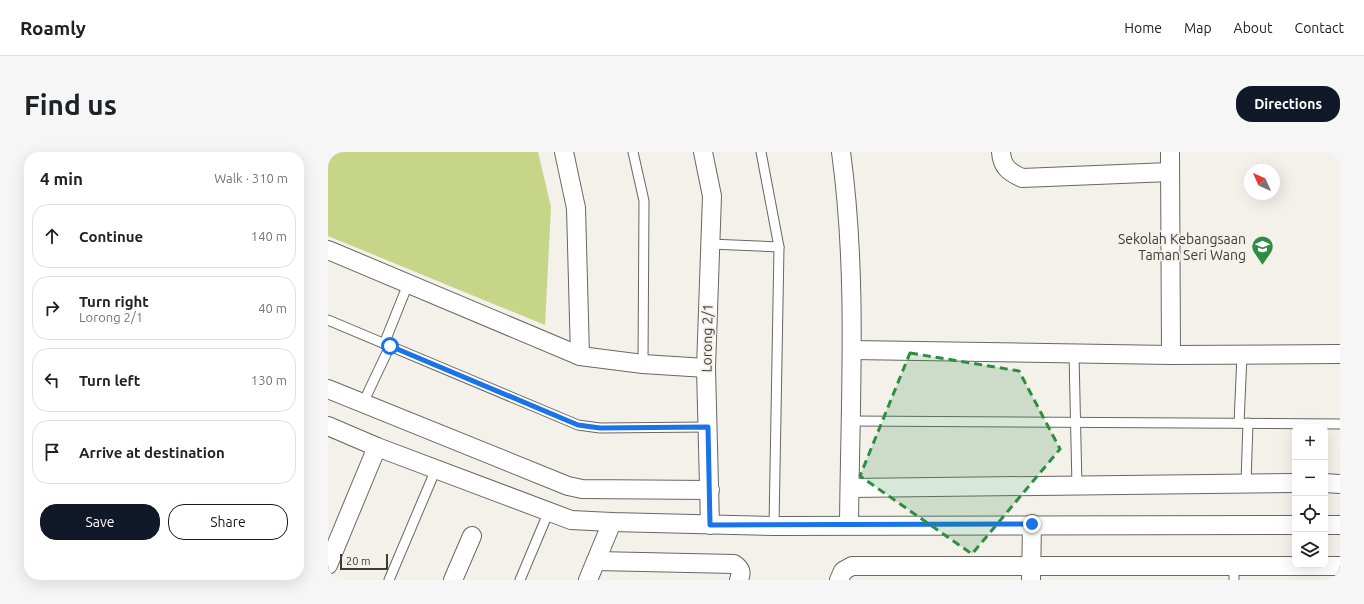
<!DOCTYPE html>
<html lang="en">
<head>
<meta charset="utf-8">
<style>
  body { margin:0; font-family:Ubuntu,sans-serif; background:#f6f6f6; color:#202124 }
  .controls { position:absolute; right:12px; bottom:12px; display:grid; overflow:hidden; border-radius:8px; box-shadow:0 4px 16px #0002 }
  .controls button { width:36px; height:36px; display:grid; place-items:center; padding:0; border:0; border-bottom:1px solid #e0e0e0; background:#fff; color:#202124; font:20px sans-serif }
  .compass { position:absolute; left:916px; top:12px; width:36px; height:36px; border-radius:50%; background:#fff; box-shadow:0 4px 16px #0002; rotate:315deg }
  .scale { position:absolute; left:12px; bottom:10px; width:48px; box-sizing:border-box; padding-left:4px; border:2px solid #3d3c39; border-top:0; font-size:11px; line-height:14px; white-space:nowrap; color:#3d3c39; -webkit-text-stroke:3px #f4f0ea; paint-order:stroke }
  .stop { position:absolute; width:12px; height:12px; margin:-9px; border:3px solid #1a73e8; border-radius:50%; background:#fff }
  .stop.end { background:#1a73e8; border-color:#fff; box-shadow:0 1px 4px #0008 }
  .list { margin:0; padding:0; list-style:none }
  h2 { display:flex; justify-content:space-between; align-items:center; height:52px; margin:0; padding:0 16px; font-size:17px }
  h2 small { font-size:13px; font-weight:400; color:#757577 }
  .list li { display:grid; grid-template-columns:26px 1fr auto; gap:12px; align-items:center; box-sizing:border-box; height:64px; margin:0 8px 8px; padding:0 8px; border:1px solid #e0e0e0; border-radius:16px }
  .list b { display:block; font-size:15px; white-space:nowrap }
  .list p { margin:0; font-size:13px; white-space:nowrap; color:#757577 }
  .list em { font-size:13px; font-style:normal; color:#757577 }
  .actions { display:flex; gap:8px; padding:12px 16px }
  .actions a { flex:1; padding:9px 0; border:1px solid #111827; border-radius:16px; text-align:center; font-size:14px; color:#111827 }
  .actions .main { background:#111827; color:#fff }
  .icon { flex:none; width:22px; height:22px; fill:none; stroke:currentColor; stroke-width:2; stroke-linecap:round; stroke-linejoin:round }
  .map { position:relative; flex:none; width:1012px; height:428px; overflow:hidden; border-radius:16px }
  header { display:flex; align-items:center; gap:24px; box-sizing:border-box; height:56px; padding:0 20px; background:#fff; border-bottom:1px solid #e0e0e0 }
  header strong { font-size:19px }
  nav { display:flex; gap:22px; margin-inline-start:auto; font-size:14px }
  .intro { display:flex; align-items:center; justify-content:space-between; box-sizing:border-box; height:96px; padding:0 24px }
  h1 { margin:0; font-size:28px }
  .button { padding:10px 18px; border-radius:16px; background:#111827; color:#fff; font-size:14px; font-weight:700 }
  main { display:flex; gap:24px; padding:0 24px }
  aside { flex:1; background:#fff; border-radius:16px; box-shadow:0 4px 16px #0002 }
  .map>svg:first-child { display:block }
</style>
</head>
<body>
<header>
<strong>Roamly</strong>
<nav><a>Home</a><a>Map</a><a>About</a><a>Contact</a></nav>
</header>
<div class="intro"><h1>Find us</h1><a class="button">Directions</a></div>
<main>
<aside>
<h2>4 min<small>Walk · 310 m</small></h2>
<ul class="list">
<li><svg class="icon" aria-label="ahead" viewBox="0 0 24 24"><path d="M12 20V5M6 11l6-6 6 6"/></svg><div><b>Continue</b></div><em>140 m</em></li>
<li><svg class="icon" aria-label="right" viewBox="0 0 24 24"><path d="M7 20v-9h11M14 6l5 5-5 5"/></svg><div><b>Turn right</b><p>Lorong 2/1</p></div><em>40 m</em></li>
<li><svg class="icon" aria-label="left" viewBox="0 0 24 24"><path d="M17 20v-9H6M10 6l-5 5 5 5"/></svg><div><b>Turn left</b></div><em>130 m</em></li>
<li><svg class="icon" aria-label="arrive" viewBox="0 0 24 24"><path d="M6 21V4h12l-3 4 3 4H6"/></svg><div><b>Arrive at destination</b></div></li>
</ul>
<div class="actions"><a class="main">Save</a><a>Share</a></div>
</aside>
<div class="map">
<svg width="1012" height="428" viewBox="0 0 1012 428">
  <rect width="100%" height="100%" fill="#f4f0ea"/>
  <path fill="#c6d587" d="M 0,0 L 210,0 L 223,55 L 217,173 L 0,84 Z"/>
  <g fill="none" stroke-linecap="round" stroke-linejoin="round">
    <defs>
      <g id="lane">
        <path d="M 305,0 L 316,49 L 315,212"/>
        <path d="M 433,0 L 451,95 L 446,374"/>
        <path d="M 382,92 L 451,95"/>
        <path d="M 0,168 L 250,273 L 272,276 L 380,275"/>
        <path d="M 56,192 L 80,132"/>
        <path d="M 746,202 L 749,335"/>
        <path d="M 35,251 L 62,194"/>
        <path d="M 523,269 L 1012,272"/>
        <path d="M 911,271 L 914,203"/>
        <path d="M 918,330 L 920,271"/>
        <path d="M 61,428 L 108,317"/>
        <path d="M 192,428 L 221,359"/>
        <path d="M 906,428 L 906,415"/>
      </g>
      <g id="street">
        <path d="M 236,0 L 248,56 L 252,204"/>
        <path d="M 375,0 L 384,44 L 378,216 L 382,373"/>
        <path d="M 513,0 C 530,124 522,249 521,373"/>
        <path d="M 673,0 C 674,15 681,20 694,26 L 842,20"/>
        <path d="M 842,0 L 843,203"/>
        <path d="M 0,98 L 252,204 L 315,212 L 378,216"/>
        <path d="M 524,198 L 843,203 L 1012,202"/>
        <path d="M 0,237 L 240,334 L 254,337 L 382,338"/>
        <path d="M 0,274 L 49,295 L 243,368 L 284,370 L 446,374 L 967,373"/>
        <path d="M 997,331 L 1012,332"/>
        <path d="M 522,336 L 967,331"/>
        <path d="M 997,373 L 1012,373"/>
        <path d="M 268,409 L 406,412 C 413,417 414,420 411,428"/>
        <path d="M 0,413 L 49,295"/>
        <path d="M 125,428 L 144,384"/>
        <path d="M 260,428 L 284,370"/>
        <path d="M 511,428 L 515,419 L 524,414 L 1012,414"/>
        <path d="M 703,428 L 704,372"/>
      </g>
    </defs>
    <use href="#lane" stroke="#6a6762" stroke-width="11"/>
    <use href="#street" stroke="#6a6762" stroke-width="20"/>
    <use href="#lane" stroke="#fff" stroke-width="9"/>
    <use href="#street" stroke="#fff" stroke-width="18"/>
  </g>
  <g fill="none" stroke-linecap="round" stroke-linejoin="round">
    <path stroke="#1a73e8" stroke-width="5" d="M 62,194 L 250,273 L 272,276 L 380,275 L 382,373 L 704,372"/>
  </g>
  <path fill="#2d8d41" fill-opacity="0.2" stroke="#2d8d41" stroke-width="3" stroke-dasharray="8 5" stroke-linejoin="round" d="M 582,201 L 691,219 L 732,297 L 644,402 L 532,324 Z"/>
  <defs>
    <symbol id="school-pin" viewBox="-11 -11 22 30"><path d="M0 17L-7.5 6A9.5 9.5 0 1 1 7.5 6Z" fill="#2d8d41" stroke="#f4f0ea"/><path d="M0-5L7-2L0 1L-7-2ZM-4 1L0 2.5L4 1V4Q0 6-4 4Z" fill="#fff"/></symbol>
  </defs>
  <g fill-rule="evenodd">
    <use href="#school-pin" x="922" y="82" width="25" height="34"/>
  </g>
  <g text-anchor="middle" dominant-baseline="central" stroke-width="3.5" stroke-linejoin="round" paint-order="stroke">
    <g font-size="14" fill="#3d3c39" stroke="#f4f0ea" text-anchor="end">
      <text x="918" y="87">Sekolah Kebangsaan<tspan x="918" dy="16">Taman Seri Wang</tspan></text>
    </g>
    <g font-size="14" fill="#3d3c39" stroke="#f4f0ea">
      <text transform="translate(379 186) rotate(-89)">Lorong 2/1</text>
    </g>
  </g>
</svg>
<div class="controls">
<button>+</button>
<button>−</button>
<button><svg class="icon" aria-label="locate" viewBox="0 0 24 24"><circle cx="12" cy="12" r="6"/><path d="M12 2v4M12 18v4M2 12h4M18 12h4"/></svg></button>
<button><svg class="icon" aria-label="layers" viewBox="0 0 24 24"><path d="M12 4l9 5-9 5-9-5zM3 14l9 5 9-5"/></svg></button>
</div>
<svg class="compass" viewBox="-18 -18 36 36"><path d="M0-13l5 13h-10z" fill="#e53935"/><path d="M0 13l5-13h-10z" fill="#757577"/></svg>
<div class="scale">20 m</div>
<div class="stop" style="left:62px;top:194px"></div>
<div class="stop end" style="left:704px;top:372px"></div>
</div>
</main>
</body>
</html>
